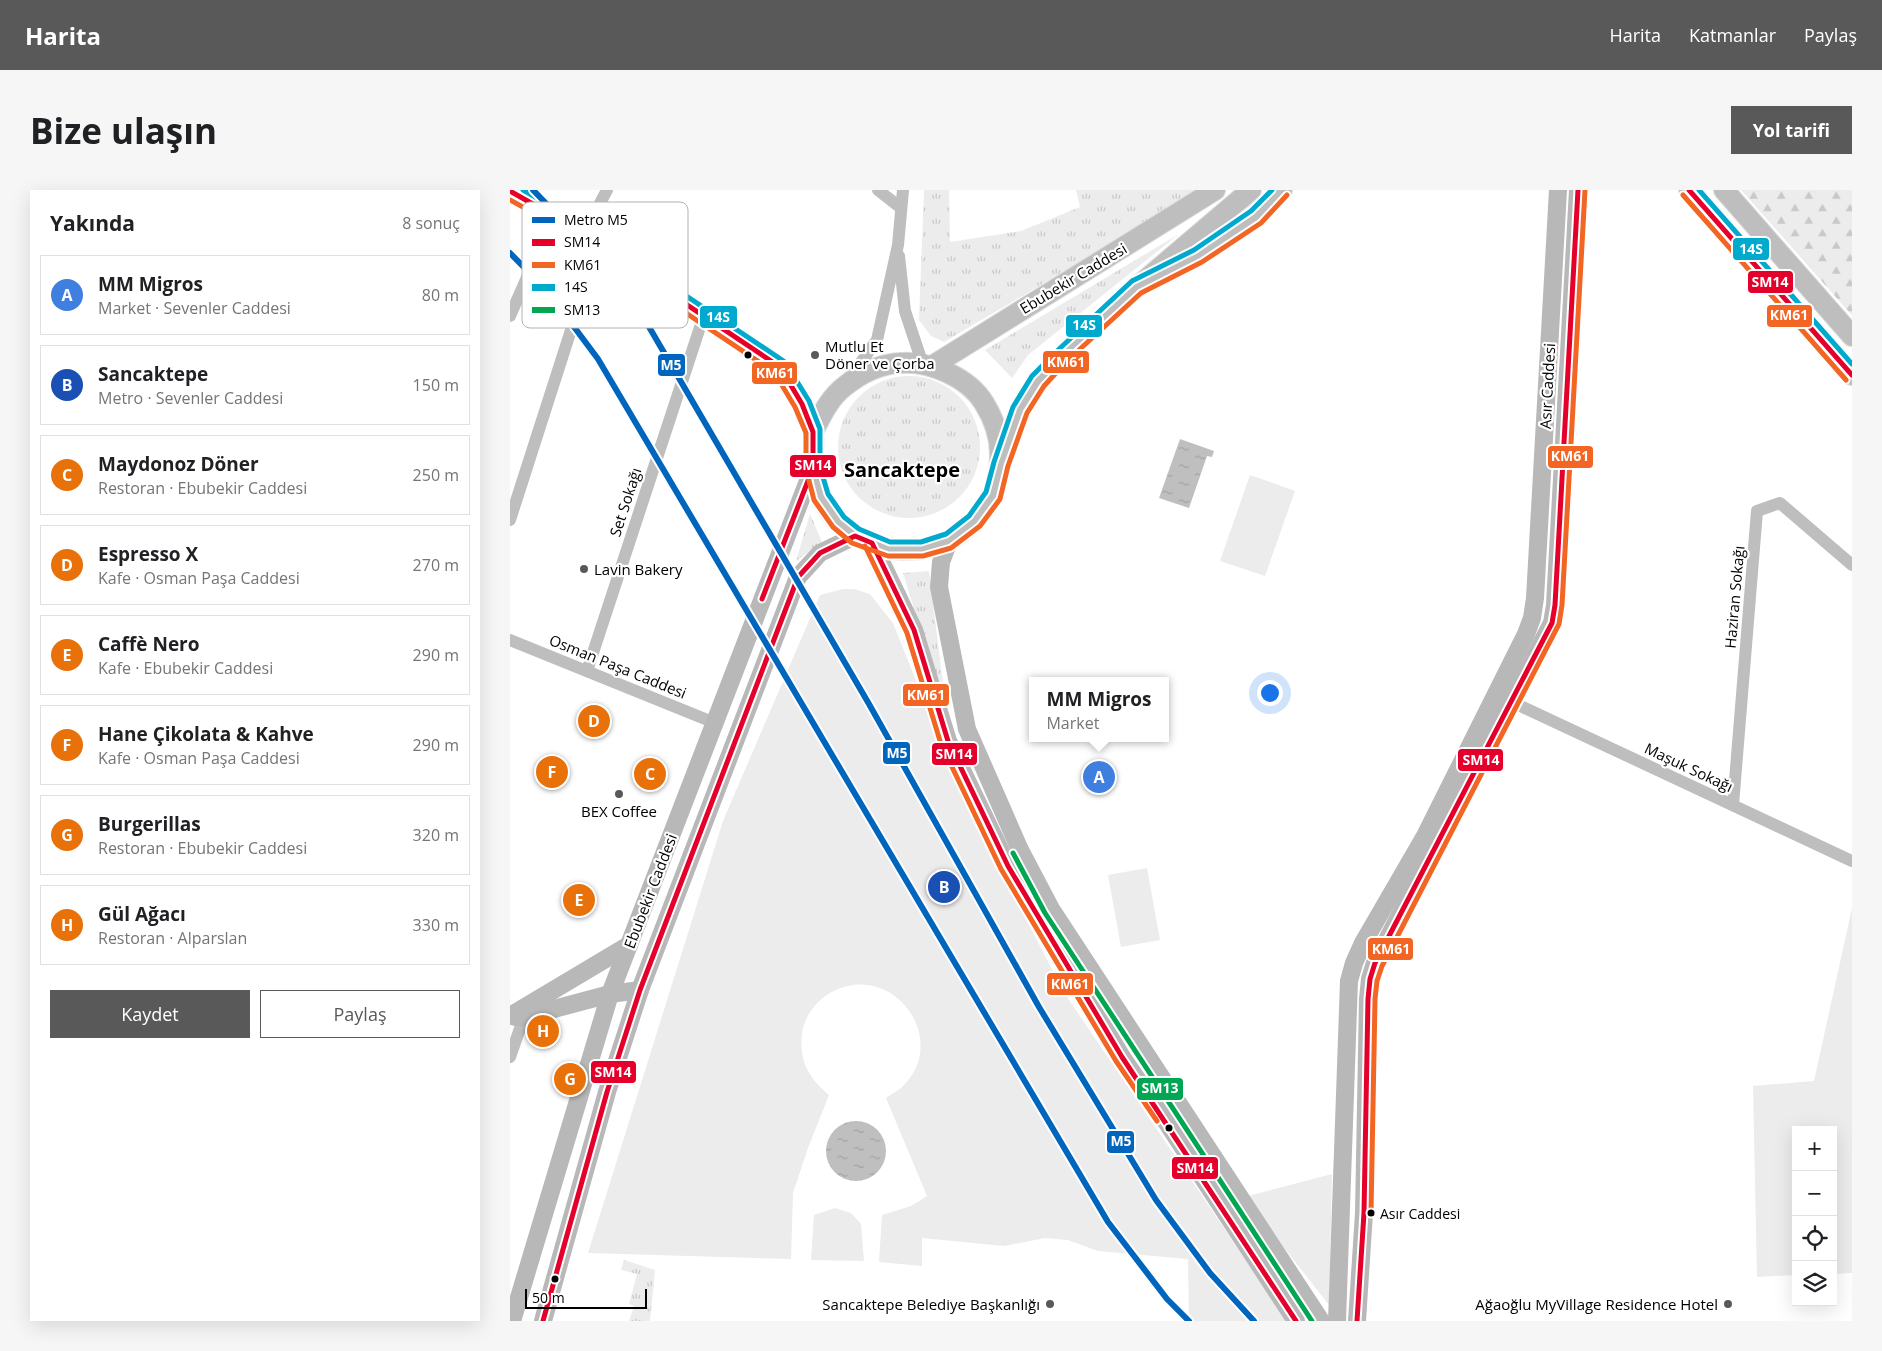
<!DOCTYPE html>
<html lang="tr">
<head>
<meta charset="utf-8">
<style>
  body { margin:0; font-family:"Open Sans",sans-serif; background:#f6f6f6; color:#202124 }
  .controls { position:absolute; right:15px; bottom:15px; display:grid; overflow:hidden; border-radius:0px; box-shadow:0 5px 20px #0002 }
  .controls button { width:45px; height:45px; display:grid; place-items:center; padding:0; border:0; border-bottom:1px solid #e0e0e0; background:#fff; color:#202124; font:25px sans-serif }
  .scale { position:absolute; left:15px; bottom:12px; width:122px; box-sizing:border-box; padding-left:5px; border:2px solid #000; border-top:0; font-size:14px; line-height:18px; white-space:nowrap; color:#000; -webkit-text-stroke:4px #fff; paint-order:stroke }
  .you { position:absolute; left:759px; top:502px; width:18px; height:18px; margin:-12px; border:4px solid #fff; border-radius:50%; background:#1a73e8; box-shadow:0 0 0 8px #1a73e833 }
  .badge { display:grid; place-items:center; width:32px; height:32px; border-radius:50%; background:#595959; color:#fff; font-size:16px; font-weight:700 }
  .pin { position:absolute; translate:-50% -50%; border:2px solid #fff; box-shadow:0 1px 5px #0006 }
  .popup { position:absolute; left:519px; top:487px; width:140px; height:65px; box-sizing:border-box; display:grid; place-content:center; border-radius:0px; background:#fff; filter:drop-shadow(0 1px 4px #0005); font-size:16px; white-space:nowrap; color:#757577 }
  .popup b { font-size:19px; color:#202124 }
  .popup::after { content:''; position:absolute; left:50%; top:100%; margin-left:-10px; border:10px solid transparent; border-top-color:#fff }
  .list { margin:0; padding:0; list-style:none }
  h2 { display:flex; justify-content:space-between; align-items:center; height:65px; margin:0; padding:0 20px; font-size:21px }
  h2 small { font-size:16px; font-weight:400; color:#757577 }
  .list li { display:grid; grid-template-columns:32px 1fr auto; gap:15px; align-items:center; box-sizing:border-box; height:80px; margin:0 10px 10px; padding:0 10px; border:1px solid #e0e0e0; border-radius:0px }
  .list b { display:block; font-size:19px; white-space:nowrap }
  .list p { margin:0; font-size:16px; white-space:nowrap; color:#757577 }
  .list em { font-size:16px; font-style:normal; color:#757577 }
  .actions { display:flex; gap:10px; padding:15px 20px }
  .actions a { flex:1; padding:11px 0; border:1px solid #595959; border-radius:0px; text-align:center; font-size:18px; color:#595959 }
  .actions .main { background:#595959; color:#fff }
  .icon { flex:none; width:28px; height:28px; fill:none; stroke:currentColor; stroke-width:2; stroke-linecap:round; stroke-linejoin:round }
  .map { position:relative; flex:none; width:1342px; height:1131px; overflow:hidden; border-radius:0px }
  header { display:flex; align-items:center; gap:30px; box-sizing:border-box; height:70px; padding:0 25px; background:#595959; color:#fff }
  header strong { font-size:24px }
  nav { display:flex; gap:28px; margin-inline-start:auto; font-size:18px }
  .intro { display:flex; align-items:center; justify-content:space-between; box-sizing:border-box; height:120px; padding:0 30px }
  h1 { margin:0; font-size:35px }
  .button { padding:12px 22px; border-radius:0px; background:#595959; color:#fff; font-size:18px; font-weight:700 }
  main { display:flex; gap:30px; padding:0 30px }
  aside { flex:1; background:#fff; border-radius:0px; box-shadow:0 5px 20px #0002 }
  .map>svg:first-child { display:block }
</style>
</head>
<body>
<header>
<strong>Harita</strong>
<nav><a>Harita</a><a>Katmanlar</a><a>Paylaş</a></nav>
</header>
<div class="intro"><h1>Bize ulaşın</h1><a class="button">Yol tarifi</a></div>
<main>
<aside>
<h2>Yakında<small>8 sonuç</small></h2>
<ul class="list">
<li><span class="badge" style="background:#3f7fe0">A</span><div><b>MM Migros</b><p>Market · Sevenler Caddesi</p></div><em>80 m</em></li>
<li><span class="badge" style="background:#1a4fb4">B</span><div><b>Sancaktepe</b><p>Metro · Sevenler Caddesi</p></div><em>150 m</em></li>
<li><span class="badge" style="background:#e8710a">C</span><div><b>Maydonoz Döner</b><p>Restoran · Ebubekir Caddesi</p></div><em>250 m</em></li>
<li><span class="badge" style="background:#e8710a">D</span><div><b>Espresso X</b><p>Kafe · Osman Paşa Caddesi</p></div><em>270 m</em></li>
<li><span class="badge" style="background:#e8710a">E</span><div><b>Caffè Nero</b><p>Kafe · Ebubekir Caddesi</p></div><em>290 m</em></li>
<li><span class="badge" style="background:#e8710a">F</span><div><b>Hane Çikolata &amp; Kahve</b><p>Kafe · Osman Paşa Caddesi</p></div><em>290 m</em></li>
<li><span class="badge" style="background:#e8710a">G</span><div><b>Burgerillas</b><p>Restoran · Ebubekir Caddesi</p></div><em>320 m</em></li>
<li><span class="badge" style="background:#e8710a">H</span><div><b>Gül Ağacı</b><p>Restoran · Alparslan</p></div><em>330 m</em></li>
</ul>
<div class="actions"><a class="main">Kaydet</a><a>Paylaş</a></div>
</aside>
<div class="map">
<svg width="1342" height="1131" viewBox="0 0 1342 1131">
  <defs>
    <pattern id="grass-tufts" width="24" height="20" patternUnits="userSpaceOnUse" patternTransform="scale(1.25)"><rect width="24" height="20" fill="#ececec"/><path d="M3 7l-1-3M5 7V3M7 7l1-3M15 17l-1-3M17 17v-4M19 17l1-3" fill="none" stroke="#c9c9c9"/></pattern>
    <pattern id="forest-firs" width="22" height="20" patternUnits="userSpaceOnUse" patternTransform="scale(1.25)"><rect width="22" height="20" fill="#ececec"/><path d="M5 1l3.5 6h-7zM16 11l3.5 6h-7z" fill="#c9c9c9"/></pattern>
    <pattern id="water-ripples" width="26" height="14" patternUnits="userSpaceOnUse" patternTransform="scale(1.25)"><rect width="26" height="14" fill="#bfbfbf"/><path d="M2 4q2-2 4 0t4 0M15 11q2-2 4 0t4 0" fill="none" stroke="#a2a2a2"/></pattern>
  </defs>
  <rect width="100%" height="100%" fill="#fff"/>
  <g fill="url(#grass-tufts)">
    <path d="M 414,0 L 439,0 L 440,52 L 511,41 L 570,17 L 566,0 L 692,0 L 434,152 L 421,146 L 409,130 Z"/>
    <path d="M 669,44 L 518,165 L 502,188 L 475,160 Z"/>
    <circle cx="399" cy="257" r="71"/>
    <path d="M 300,324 L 312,352 L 286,371 Z"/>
    <path d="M 419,381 L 437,526 L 393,383 Z"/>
    <path d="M 114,1070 L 145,1080 L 140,1131 L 119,1131 L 124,1116 L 119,1114 L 127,1084 L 111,1080 Z"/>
  </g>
  <path fill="url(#forest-firs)" d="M 1231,0 L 1342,0 L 1342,125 L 1339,122 Z"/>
  <g fill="#ececec">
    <path d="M 740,285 L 785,301 L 755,386 L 710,371 Z"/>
    <path d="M 333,399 L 344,399 L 360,404 L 383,433 L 431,553 L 494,687 L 555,804 L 777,1131 L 679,1131 L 678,1069 L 588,1061 L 558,1050 L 535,1048 L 494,1056 L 412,1048 L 412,1076 L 369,1072 L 372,1025 L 401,1016 L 417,1006 L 376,908 C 381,904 388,901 392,897 C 442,850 382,768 320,803 C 306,811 295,826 292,842 C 289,872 298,887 319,905 L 298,958 L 283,1003 L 281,1069 L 78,1063 L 213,631 L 310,405 Z"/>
    <path d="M 637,678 L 650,750 L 611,757 L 598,685 Z"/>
    <path d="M 1342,718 L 1342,1083 L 1323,1084 L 1323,940 L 1286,940 L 1286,1085 L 1247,1087 L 1243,896 L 1304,891 Z"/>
    <path d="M 822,984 L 819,1115 L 734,1007 Z"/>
    <path d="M 325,1018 L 341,1023 L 351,1034 L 354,1071 L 301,1070 L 304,1025 Z"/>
  </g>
  <g fill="url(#water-ripples)">
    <path d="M 670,249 L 704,261 L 702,267 L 697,266 L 679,318 L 649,308 Z"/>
    <circle cx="346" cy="961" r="30"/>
  </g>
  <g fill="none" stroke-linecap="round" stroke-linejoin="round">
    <defs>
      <g id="primary">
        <path d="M 1179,0 L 1342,185"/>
        <path d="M 1214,0 L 1342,146"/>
        <path d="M 0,1 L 44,26 L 270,177 C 282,197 296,217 302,240 C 306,252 301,266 303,278 C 305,297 315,318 328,332 C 350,354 389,366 419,357 C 426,355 434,354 440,350 C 489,321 505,262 474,213 C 459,188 419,170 390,173 C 370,174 350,184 335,196 C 320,207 311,226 303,242"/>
        <path d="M 654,84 L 688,66 L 746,27 L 772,0"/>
        <path d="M 422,176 L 705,0"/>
        <path d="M 493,267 L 510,220 L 528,191 L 552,166 L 627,97 L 741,0"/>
      </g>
    </defs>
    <use href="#primary" stroke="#dbdbdb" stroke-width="22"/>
    <g stroke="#bebebe" stroke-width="12">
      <path d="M 368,0 L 391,18"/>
      <path d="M 73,46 L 97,0"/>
      <path d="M 389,66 L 395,121 L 413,175"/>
      <path d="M 0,126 L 44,26"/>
      <path d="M 339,189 L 367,150 L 388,55 L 393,0"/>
      <path d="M 0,330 L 61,140 L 95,60"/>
      <path d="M 0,450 L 205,533"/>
      <path d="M 77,481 L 194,125"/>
      <path d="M 1002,512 L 1342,671"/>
      <path d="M 1223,615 L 1247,321 L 1270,313 L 1342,375"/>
      <path d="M 0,867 L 14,827"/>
    </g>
    <g stroke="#b8b8b8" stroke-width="18">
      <path d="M 439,351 L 431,372 L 429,397 L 457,539 L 510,660 L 541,719 L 811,1131"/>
      <path d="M 362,353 L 404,440 L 438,551 L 498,676 L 612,867 L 653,927 L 786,1131"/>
      <path d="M 0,826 L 119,755"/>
      <path d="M 5,827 L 14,827 L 100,804 L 130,800"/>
      <path d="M 2,1131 L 100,804 L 303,278"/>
      <path d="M 33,1131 L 97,902 L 130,800 L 288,387 L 310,363 L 345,346"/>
      <path d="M 827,1131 L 839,791 L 844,773 L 853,753 L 915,646 L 1016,444 L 1022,428 L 1025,408 L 1048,0"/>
      <path d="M 847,1131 L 854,1023 L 858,809 L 860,789 L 865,773 L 1042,433 L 1045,415 L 1068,0"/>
    </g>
    <use href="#primary" stroke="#bebebe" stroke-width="20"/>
    <defs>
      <g id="bus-1">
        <path d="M 1179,0 L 1342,185"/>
        <path d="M 0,1 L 44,26 L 270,177 L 292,214 L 303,242 L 303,278 L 252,409"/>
        <path d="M 33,1131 L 97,902 L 130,800 L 288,387 L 310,363 L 345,346 L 362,353 L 404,440 L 438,551 L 498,676 L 612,867 L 786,1131"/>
        <path d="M 847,1131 L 854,1023 L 858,809 L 860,789 L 865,773 L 1042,433 L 1045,415 L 1068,0"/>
      </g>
      <g id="bus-2">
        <path d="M 1173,5 L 1336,190"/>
        <path d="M 0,10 L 40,32 L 264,182 L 285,217 L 296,243 L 296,279 L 304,310 L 323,337 L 342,353 L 378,366 L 413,366 L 441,358 L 470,336 L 490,309 L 498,276 L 517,223 L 534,196 L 557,171 L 631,103 L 692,72 L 751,33 L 777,5"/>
        <path d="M 355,356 L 397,443 L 431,554 L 491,679 L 606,871 L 647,931"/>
        <path d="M 861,1023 L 865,809 L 867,791 L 872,776 L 1049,434 L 1052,415 L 1075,0"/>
      </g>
      <g id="bus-3">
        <path d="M 13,0 L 48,20 L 275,172 L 299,211 L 310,239 L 310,277 L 318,304 L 334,327 L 349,339 L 380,352 L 411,352 L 436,344 L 459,326 L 476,302 L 484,272 L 503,217 L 522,186 L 547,161 L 622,91 L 684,60 L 741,21 L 762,0"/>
        <path d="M 1189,0 L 1342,174"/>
      </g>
      <path id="bus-4" d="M 503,663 L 535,723 L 802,1131"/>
    </defs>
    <use href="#bus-1" stroke="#fff" stroke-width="9"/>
    <use href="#bus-2" stroke="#fff" stroke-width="9"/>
    <use href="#bus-3" stroke="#fff" stroke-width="9"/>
    <use href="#bus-4" stroke="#fff" stroke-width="9"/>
    <use href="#bus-1" stroke="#e4002b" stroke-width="5"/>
    <use href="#bus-2" stroke="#f26522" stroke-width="5"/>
    <use href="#bus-3" stroke="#00a9ce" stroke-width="5"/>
    <use href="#bus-4" stroke="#00a651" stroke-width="5"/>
    <defs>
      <g id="metro-1">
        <path d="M 23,0 L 81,60 L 135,130 L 359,514 L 529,817 L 646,1010 L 700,1083 L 744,1131"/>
        <path d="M 0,63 L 38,102 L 88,169 L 598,1032 L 657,1109 L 679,1131"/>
      </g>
    </defs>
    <use href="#metro-1" stroke="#fff" stroke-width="10"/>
    <use href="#metro-1" stroke="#0065bd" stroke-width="6"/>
  </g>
  <g fill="#000" stroke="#fff" stroke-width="2">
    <circle cx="238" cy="165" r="4.5"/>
    <circle cx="659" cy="938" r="4.5"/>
    <circle cx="861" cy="1023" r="4.5"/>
    <circle cx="45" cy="1089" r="4.5"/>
  </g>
  <g fill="#595959" stroke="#fff" stroke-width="2">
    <circle cx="305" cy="165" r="5"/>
    <circle cx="74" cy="379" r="5"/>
    <circle cx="109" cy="604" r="5"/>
    <circle cx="540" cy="1114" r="5"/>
    <circle cx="1218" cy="1114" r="5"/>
  </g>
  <g text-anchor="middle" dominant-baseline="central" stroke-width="4.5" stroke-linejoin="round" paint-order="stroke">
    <g font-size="14" fill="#000" stroke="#fff" text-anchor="start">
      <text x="870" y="1023">Asır Caddesi</text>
    </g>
    <g font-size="15" fill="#000" stroke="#fff">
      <text transform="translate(563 88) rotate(-31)">Ebubekir Caddesi</text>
      <text transform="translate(1037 196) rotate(-87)">Asır Caddesi</text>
      <text transform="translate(115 312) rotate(-72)">Set Sokağı</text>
      <text transform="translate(1224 407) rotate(-85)">Haziran Sokağı</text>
      <text transform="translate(108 476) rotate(22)">Osman Paşa Caddesi</text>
      <text transform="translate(1179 577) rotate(25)">Maşuk Sokağı</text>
      <text transform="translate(140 701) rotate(-69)">Ebubekir Caddesi</text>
    </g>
    <g font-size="15" fill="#000" stroke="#fff" text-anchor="start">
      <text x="315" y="156">Mutlu Et<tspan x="315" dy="17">Döner ve Çorba</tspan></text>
      <text x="84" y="379">Lavin Bakery</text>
      <text x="109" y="621" text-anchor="middle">BEX Coffee</text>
      <text x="530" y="1114" text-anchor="end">Sancaktepe Belediye Başkanlığı</text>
      <text x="1208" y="1114" text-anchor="end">Ağaoğlu MyVillage Residence Hotel</text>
    </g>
    <g font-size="20" font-weight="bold" fill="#000" stroke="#fff">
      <text x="392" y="279">Sancaktepe</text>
    </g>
  </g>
  <rect x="12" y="12" width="166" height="126" rx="8" fill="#fff" stroke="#b2b2b2" stroke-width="1"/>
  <rect x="22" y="27" width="23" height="6" fill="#0065bd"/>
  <rect x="22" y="49" width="23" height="7" fill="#e4002b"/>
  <rect x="22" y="72" width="23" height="6" fill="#f26522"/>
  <rect x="22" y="94" width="23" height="7" fill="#00a9ce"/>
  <rect x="22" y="117" width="23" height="6" fill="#00a651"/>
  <g font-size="14" fill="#000">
    <text x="54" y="35">Metro M5</text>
    <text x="54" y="57">SM14</text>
    <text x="54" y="80">KM61</text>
    <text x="54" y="102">14S</text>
    <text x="54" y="125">SM13</text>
  </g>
  <g stroke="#fff" stroke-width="2">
    <rect x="1222" y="47" width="38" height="24" rx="5" fill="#00a9ce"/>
    <rect x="1237" y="80" width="47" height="24" rx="5" fill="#e4002b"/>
    <rect x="1256" y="114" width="47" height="24" rx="5" fill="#f26522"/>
    <rect x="189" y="115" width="39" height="24" rx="5" fill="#00a9ce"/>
    <rect x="555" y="124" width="38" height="24" rx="5" fill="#00a9ce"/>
    <rect x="532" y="160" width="48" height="24" rx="5" fill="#f26522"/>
    <rect x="147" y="163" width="29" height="24" rx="5" fill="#0065bd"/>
    <rect x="241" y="171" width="47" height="24" rx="5" fill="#f26522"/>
    <rect x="1037" y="255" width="47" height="24" rx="5" fill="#f26522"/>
    <rect x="279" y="264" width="48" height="24" rx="5" fill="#e4002b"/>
    <rect x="392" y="493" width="48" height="24" rx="5" fill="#f26522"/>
    <rect x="372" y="551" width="29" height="24" rx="5" fill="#0065bd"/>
    <rect x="421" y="552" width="47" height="24" rx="5" fill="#e4002b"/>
    <rect x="947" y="558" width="47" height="24" rx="5" fill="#e4002b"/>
    <rect x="857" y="747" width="47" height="24" rx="5" fill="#f26522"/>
    <rect x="536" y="782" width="48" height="24" rx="5" fill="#f26522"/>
    <rect x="80" y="870" width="47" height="24" rx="5" fill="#e4002b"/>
    <rect x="626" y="887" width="48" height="24" rx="5" fill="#00a651"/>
    <rect x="596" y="940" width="29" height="24" rx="5" fill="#0065bd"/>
    <rect x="661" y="966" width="48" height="24" rx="5" fill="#e4002b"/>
  </g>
  <g font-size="14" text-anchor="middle" font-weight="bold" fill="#fff">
    <text x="1241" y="64">14S</text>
    <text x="1260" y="97">SM14</text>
    <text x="1279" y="130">KM61</text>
    <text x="208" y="132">14S</text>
    <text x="574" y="140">14S</text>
    <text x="556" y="177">KM61</text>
    <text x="161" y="180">M5</text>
    <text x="265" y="188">KM61</text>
    <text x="1060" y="271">KM61</text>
    <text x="303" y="280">SM14</text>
    <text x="416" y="510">KM61</text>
    <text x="387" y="568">M5</text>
    <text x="444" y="569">SM14</text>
    <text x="971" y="575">SM14</text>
    <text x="881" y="764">KM61</text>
    <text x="560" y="799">KM61</text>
    <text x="103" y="887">SM14</text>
    <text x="650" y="903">SM13</text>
    <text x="611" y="956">M5</text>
    <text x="685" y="983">SM14</text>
  </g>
</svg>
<div class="controls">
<button>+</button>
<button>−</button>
<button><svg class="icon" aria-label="locate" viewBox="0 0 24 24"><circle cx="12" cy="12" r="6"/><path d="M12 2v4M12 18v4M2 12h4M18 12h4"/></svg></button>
<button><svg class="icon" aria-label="layers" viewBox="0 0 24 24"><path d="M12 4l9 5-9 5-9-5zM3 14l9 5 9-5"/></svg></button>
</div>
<div class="scale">50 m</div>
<div class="you"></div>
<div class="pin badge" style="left:589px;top:587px;background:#3f7fe0">A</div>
<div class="popup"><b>MM Migros</b>Market</div>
<div class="pin badge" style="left:434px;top:697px;background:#1a4fb4">B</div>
<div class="pin badge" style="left:140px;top:584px;background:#e8710a">C</div>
<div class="pin badge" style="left:84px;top:531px;background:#e8710a">D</div>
<div class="pin badge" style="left:69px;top:710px;background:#e8710a">E</div>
<div class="pin badge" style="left:42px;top:582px;background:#e8710a">F</div>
<div class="pin badge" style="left:60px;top:889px;background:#e8710a">G</div>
<div class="pin badge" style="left:33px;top:841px;background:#e8710a">H</div>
</div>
</main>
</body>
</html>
